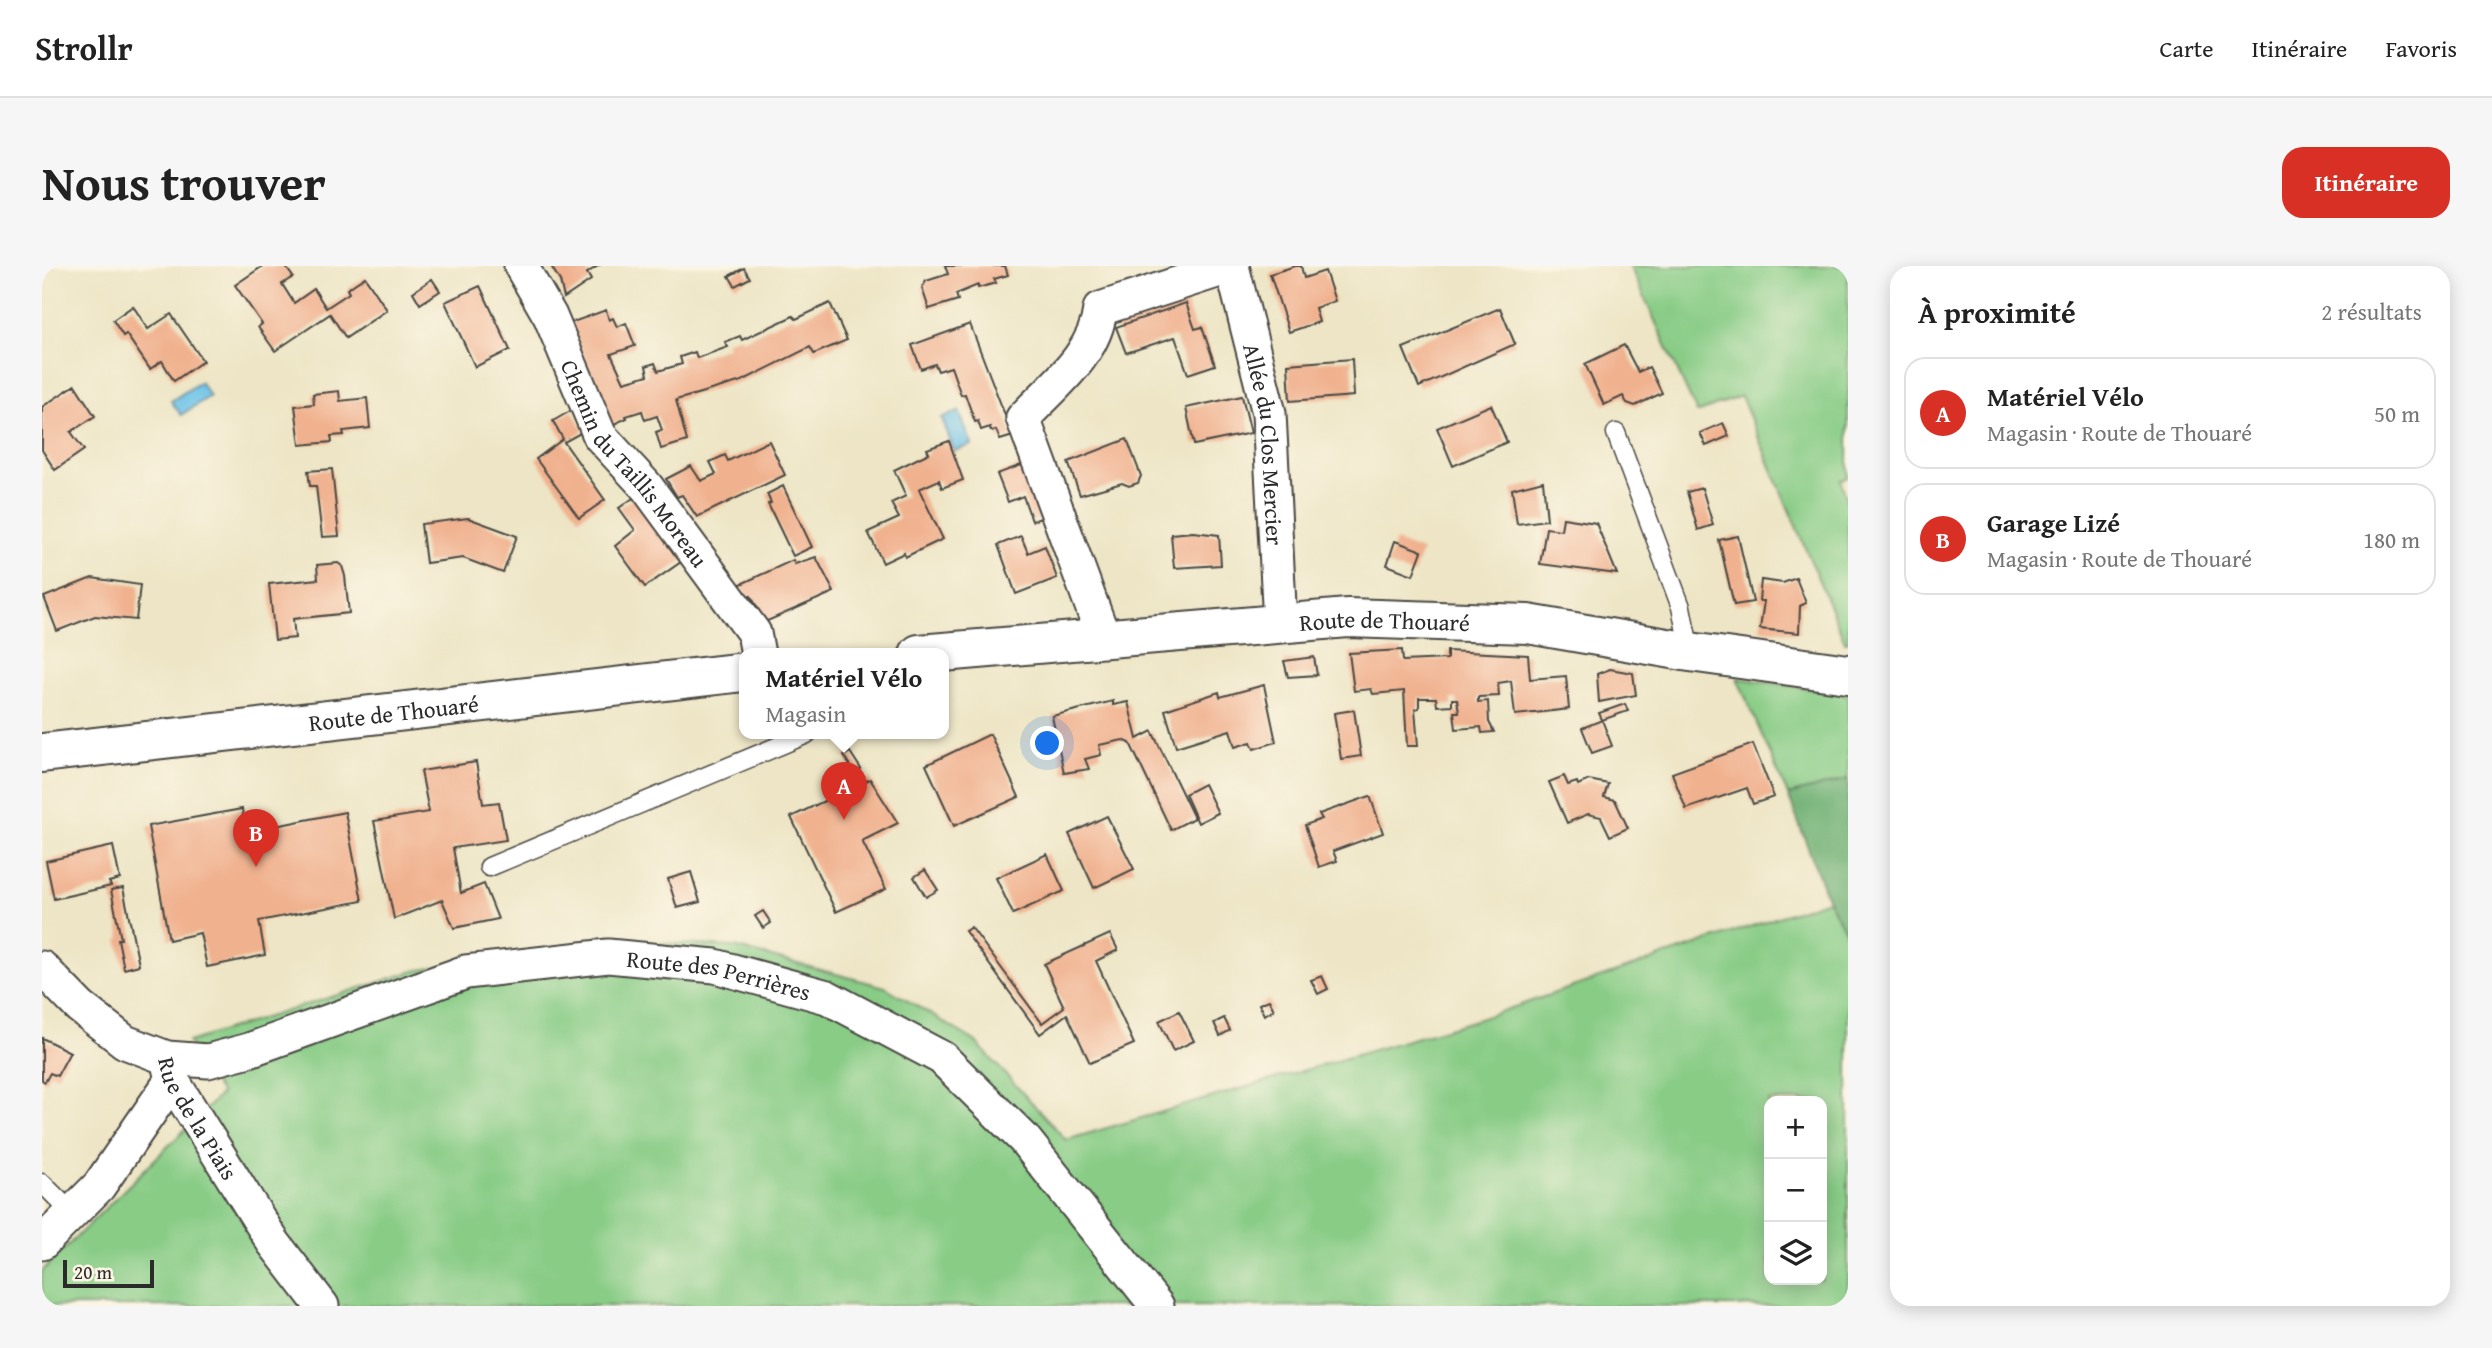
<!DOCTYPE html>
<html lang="fr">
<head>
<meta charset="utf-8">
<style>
  body { margin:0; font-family:"Gentium Book Plus",serif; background:#f6f6f6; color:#222 }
  .controls { position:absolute; right:21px; bottom:21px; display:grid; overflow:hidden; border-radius:14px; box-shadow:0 4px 18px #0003 }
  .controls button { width:63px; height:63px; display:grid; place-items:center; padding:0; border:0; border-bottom:2px solid #e0e0e0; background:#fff; color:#222; font:35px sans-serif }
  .scale { position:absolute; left:21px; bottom:18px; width:91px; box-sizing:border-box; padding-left:7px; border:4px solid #2b2b2b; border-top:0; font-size:19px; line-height:24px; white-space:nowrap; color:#2b2b2b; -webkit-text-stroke:5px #fcf5e5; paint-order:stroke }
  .you { position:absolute; left:1006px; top:478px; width:24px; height:24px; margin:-18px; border:5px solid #fff; border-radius:50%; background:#1a73e8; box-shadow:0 0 0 10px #1a73e833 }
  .badge { display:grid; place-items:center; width:46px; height:46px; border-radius:50%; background:#d93025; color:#fff; font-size:23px; font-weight:700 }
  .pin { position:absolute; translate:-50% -58px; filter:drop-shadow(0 2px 4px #0008) }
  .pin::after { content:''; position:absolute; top:37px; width:24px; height:21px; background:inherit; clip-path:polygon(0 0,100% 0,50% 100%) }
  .popup { position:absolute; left:697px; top:382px; width:210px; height:91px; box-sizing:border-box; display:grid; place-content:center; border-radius:14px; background:#fff; filter:drop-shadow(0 2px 5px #0005); font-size:23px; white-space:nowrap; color:#767676 }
  .popup b { font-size:26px; color:#222 }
  .popup::after { content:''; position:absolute; left:50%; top:100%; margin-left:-14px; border:14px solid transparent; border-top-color:#fff }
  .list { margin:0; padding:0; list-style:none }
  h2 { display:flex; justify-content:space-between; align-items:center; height:91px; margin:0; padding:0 28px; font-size:30px }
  h2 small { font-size:23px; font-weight:400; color:#767676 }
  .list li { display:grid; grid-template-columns:46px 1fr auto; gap:21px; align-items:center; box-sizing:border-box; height:112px; margin:0 14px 14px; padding:0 14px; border:2px solid #e0e0e0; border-radius:21px }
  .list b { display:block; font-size:26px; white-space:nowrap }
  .list p { margin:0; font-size:23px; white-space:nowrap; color:#767676 }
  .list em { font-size:23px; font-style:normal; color:#767676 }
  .icon { flex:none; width:38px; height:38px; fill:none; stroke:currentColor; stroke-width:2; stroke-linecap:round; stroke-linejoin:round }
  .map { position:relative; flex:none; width:1806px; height:1040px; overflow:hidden; border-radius:21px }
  header { display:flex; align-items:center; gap:42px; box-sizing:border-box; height:98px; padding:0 35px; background:#fff; border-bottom:2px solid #e0e0e0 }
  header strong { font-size:33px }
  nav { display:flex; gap:38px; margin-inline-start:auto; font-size:24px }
  .intro { display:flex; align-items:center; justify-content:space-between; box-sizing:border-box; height:168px; padding:0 42px }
  h1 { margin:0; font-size:49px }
  .button { padding:18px 32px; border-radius:21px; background:#d93025; color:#fff; font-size:24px; font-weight:700 }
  main { display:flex; gap:42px; padding:0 42px }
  aside { flex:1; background:#fff; border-radius:21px; box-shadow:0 4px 18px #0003 }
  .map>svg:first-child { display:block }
</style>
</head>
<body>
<header>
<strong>Strollr</strong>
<nav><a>Carte</a><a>Itinéraire</a><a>Favoris</a></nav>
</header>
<div class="intro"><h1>Nous trouver</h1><a class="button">Itinéraire</a></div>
<main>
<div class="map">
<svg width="1806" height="1040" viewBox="0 0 1806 1040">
  <rect width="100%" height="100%" fill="#fcf5e5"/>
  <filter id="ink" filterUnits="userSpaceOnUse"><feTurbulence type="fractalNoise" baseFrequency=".0143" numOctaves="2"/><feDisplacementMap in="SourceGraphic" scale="14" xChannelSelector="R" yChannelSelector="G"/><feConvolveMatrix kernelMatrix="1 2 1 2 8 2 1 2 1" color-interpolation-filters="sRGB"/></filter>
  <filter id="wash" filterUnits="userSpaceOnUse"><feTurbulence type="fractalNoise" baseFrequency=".00686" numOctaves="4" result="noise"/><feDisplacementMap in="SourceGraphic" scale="28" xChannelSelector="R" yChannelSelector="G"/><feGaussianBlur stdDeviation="1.57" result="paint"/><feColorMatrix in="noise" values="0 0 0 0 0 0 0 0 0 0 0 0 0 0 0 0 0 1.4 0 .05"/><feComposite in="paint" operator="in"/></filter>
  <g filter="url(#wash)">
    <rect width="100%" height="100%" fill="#ede5c5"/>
    <g fill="#88cc86" stroke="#5a7c58" stroke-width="2" fill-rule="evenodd">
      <path d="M 1588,0 L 1806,0 L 1806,211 L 1799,214 L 1806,240 L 1806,376 L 1803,376 L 1699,130 L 1655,147 Z"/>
      <path d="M 1695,412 L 1806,428 L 1806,513 L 1746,529 Z"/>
      <path d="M 1786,634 L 1806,670 L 1806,1040 L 0,1040 L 0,1005 L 179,828 L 146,776 L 372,705 L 512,682 L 618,677 L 692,681 L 843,721 L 933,775 L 1024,874 L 1434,754 ZM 1727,835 L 1780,835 L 1780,1014 L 1727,1014 Z"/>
    </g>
    <path fill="#6eb073" stroke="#4c6e4f" stroke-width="2" d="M 1806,513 L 1806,670 L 1786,634 L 1746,529 Z"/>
    <g fill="#6bc2e8" stroke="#4b768a" stroke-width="2">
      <path d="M 158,116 L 168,130 L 139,149 L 129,135 Z"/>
      <path d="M 917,145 L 930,179 L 912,185 L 900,152 Z"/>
    </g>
    <g id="blocks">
      <g fill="#f0b18e">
        <path d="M 221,0 L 243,0 L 251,11 L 240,18 L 252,37 L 272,23 L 284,42 L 307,27 L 305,23 L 323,11 L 345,44 L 304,72 L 288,48 L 233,85 L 216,61 L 220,58 L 193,19 Z"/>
        <path d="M 509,0 L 556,0 L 545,7 L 549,14 L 522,32 L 518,15 Z"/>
        <path d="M 903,0 L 963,0 L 966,9 L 952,13 L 954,17 L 936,22 L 936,19 L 914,28 L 916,34 L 887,43 L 880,22 L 884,15 L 906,8 Z"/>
        <path d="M 1253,0 L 1259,0 L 1262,12 L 1283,5 L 1293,35 L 1273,42 L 1277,56 L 1247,66 L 1228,8 Z"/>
        <path d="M 702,2 L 708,12 L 693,20 L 687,10 Z"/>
        <path d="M 390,13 L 398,25 L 378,38 L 371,26 Z"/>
        <path d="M 438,20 L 468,84 L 433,101 L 403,36 Z"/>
        <path d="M 788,37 L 805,74 L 772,88 L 768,81 L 700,115 L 634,134 L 645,175 L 619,183 L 614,166 L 620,164 L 615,150 L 603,154 L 600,145 L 584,150 L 585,152 L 570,159 L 528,57 L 564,44 L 567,54 L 571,52 L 575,61 L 584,57 L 593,80 L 569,88 L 582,116 L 606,109 L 604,100 L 613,97 L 616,105 L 640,98 L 638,91 L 653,86 L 655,92 L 686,81 L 683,76 L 698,70 L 700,74 L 751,50 L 754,53 Z"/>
        <path d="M 1144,37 L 1153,63 L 1160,61 L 1173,99 L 1146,108 L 1133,71 L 1084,87 L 1074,61 Z"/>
        <path d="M 91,40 L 106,63 L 129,48 L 161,95 L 132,115 L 120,95 L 108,103 L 84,68 L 81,70 L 71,54 Z"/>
        <path d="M 1458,42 L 1473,78 L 1377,121 L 1361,82 Z"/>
        <path d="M 928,58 L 971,170 L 958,174 L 954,164 L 949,165 L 948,161 L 939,164 L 936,155 L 933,156 L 923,128 L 919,129 L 909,101 L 896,105 L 893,98 L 879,103 L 870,79 Z"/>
        <path d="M 1582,79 L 1596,106 L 1607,101 L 1620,127 L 1593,140 L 1585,137 L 1581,130 L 1562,139 L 1543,98 Z"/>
        <path d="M 1310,93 L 1312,130 L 1248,135 L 1246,98 Z"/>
        <path d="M 33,119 L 53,150 L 29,166 L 42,184 L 13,204 L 0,184 L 0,141 Z"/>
        <path d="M 297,125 L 298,135 L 325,132 L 328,162 L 301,165 L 302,169 L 289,170 L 290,176 L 258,179 L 253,140 L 272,138 L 271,128 Z"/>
        <path d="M 1200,130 L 1209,167 L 1152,179 L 1144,142 Z"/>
        <path d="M 1449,139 L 1465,176 L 1411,200 L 1395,162 Z"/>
        <path d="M 530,144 L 542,165 L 522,176 L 563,234 L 537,252 L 494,193 L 521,173 L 511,155 Z"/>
        <path d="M 1681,157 L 1687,170 L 1664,180 L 1658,167 Z"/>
        <path d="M 1085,173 L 1099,210 L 1096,217 L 1087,220 L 1080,217 L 1038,229 L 1026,196 Z"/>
        <path d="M 727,175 L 743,209 L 655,251 L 640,229 L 635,231 L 624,213 L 649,200 L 659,215 L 674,208 L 668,196 L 683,189 L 686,195 Z"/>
        <path d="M 907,175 L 921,214 L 900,222 L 897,214 L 877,223 L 901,273 L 863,291 L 862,287 L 841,297 L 826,266 L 857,252 L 849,237 L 864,230 L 852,204 L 887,187 L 885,183 Z"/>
        <path d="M 982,198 L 1002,251 L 990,255 L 981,230 L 966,236 L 955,208 Z"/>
        <path d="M 290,203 L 297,270 L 280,271 L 274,220 L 268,220 L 266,205 Z"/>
        <path d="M 1501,215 L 1505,254 L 1475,258 L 1470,223 Z"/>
        <path d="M 741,220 L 770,281 L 751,290 L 726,238 L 729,237 L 725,228 Z"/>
        <path d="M 1660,222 L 1671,259 L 1656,264 L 1645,226 Z"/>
        <path d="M 594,230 L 646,291 L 603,321 L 573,280 L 593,264 L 577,242 Z"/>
        <path d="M 426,252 L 475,270 L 461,307 L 421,292 L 384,297 L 379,258 Z"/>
        <path d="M 1521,252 L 1554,257 L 1575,308 L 1498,298 L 1504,262 L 1519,264 Z"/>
        <path d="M 1151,266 L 1177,269 L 1179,299 L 1132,302 L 1129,268 Z"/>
        <path d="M 979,270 L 986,287 L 1003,280 L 1015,312 L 974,328 L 956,279 Z"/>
        <path d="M 1696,270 L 1711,336 L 1692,339 L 1677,274 Z"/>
        <path d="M 1353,275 L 1380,285 L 1371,309 L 1345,299 Z"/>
        <path d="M 774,291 L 792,326 L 723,356 L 709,330 L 705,331 L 697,319 L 751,294 L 753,298 Z"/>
        <path d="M 296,297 L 300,300 L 303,310 L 307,347 L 251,353 L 253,372 L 233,374 L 227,318 L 276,313 L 275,299 Z"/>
        <path d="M 50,312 L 98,319 L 94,354 L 53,350 L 15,365 L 2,331 Z"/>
        <path d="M 1754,312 L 1764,337 L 1758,340 L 1757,367 L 1718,363 L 1722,335 L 1717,335 L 1719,314 L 1741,317 Z"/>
        <path d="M 1360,384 L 1361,395 L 1405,393 L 1405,385 L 1486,389 L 1488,413 L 1524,410 L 1527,443 L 1473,449 L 1469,415 L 1456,417 L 1457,430 L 1436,431 L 1436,436 L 1446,435 L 1447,456 L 1452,466 L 1440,467 L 1439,461 L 1414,463 L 1412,446 L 1417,446 L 1415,433 L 1410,433 L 1410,439 L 1395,440 L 1394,432 L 1377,432 L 1377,442 L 1373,443 L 1376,480 L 1365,480 L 1362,425 L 1331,428 L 1329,423 L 1312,425 L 1307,387 Z"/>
        <path d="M 1272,391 L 1275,409 L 1246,411 L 1242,395 Z"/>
        <path d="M 1568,403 L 1591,407 L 1594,429 L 1557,436 L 1555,408 Z"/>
        <path d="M 1222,419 L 1234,476 L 1212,483 L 1209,476 L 1193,481 L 1188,464 L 1134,481 L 1123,444 L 1177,426 L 1178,431 Z"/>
        <path d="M 1071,435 L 1071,439 L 1086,436 L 1095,473 L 1110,465 L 1152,552 L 1129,564 L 1088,477 L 1081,474 L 1057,479 L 1059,489 L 1043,493 L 1047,503 L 1022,507 L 1010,450 Z"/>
        <path d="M 1583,438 L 1586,445 L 1560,454 L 1557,447 Z"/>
        <path d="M 1312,444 L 1319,490 L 1299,493 L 1292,447 Z"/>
        <path d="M 1560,454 L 1570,480 L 1550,487 L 1540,462 Z"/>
        <path d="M 948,468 L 977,531 L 912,560 L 884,499 Z"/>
        <path d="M 1711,478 L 1732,531 L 1711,538 L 1705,522 L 1644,543 L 1630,507 Z"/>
        <path d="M 808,486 L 819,503 L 813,508 L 802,490 Z"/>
        <path d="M 434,496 L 441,538 L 457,536 L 464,574 L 411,582 L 419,627 L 442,618 L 456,653 L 412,662 L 400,634 L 352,653 L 332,555 L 387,546 L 379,505 Z"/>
        <path d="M 1522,510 L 1526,519 L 1535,516 L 1536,519 L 1547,514 L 1566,518 L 1562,531 L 1573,534 L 1586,562 L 1568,570 L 1559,551 L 1546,548 L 1525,557 L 1507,516 Z"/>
        <path d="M 828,513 L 856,557 L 820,575 L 844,623 L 794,646 L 749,551 Z"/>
        <path d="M 1162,518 L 1176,547 L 1156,557 L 1143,528 Z"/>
        <path d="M 1328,530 L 1341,567 L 1291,585 L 1295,595 L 1277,601 L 1263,559 L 1280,553 L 1277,548 Z"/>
        <path d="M 200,543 L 204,566 L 303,546 L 320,635 L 217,655 L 223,689 L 165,701 L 158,667 L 127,674 L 106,560 Z"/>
        <path d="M 1065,550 L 1092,603 L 1052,622 L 1027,568 Z"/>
        <path d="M 71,580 L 78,613 L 67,616 L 69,620 L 12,633 L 4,595 Z"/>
        <path d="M 1005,588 L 1022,625 L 971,648 L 954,612 Z"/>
        <path d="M 883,604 L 896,624 L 884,631 L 872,611 Z"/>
        <path d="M 649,606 L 658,636 L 635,642 L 626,613 Z"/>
        <path d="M 81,622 L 97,699 L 82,703 L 76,673 L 79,673 L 69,624 Z"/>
        <path d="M 721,645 L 729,657 L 721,662 L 713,650 Z"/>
        <path d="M 929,661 L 1000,757 L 1022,741 L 1002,698 L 1068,668 L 1076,684 L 1054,695 L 1092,778 L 1048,797 L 1025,748 L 998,768 L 923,665 Z"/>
        <path d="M 1280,710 L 1286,723 L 1276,728 L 1269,714 Z"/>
        <path d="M 1227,734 L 1232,744 L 1222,749 L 1217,738 Z"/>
        <path d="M 1137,745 L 1152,775 L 1131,785 L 1117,755 Z"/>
        <path d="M 1182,752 L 1188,764 L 1178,770 L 1172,757 Z"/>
        <path d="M 0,772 L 28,786 L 15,810 L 8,807 L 3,816 L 0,814 Z"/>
      </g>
    </g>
  </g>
  <g filter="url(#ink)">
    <use href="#blocks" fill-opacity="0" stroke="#484742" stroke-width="2"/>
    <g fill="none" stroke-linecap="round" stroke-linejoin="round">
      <defs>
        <g id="lane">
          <path d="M 1574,167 L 1639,341 L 1648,386"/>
          <path d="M 447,601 L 765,468"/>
          <path d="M 0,917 L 30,947"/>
        </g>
        <g id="street">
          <path id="s1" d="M 479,0 L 508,50 L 558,170 L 604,220 L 712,367 L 716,388"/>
          <path id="s2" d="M 1190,0 L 1227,147 L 1238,358"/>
          <path d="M 1062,373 L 981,152 C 1010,121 1054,88 1058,43 L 1190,0"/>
          <path id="s3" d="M 0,702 L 38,741 L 83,776 L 125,792 L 166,795 L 207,784 L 424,706 L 566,690 L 673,700 L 785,731 L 900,792 L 982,873 L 1115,1040"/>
          <path id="s4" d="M 125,792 L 130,814 L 231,976 L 280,1040"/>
          <path d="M 0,977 L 57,920 L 130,814"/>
        </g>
        <g id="secondary">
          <path id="s5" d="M 877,388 L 1306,352 L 1486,358 L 1648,386 L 1806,408"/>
          <path id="s6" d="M 0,487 L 702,406"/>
        </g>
      </defs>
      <use href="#lane" stroke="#484742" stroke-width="21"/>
      <use href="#street" stroke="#484742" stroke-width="37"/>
      <use href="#secondary" stroke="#484742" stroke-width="42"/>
      <use href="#lane" stroke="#fff" stroke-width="18"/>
      <use href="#street" stroke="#fff" stroke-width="33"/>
      <use href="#secondary" stroke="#fff" stroke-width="38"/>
    </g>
  </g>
  <g text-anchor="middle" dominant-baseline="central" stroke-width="5" stroke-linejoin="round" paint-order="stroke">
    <g font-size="23" fill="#2b2b2b" stroke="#fcf5e5">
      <text stroke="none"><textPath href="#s2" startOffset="182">Allée du Clos Mercier</textPath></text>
      <text stroke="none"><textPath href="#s1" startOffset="229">Chemin du Taillis Moreau</textPath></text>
      <text stroke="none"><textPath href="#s5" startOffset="467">Route de Thouaré</textPath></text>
      <text stroke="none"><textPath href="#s6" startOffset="354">Route de Thouaré</textPath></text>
      <text stroke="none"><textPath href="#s3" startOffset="726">Route des Perrières</textPath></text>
      <text stroke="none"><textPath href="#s4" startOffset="68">Rue de la Piais</textPath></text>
    </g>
  </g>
</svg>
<div class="controls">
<button>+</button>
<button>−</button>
<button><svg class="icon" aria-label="layers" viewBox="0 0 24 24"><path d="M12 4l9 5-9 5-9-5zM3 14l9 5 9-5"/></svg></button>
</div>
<div class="scale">20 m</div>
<div class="you"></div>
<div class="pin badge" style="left:802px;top:554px">A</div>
<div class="popup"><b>Matériel Vélo</b>Magasin</div>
<div class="pin badge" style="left:214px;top:601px">B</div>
</div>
<aside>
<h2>À proximité<small>2 résultats</small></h2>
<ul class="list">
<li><span class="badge">A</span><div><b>Matériel Vélo</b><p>Magasin · Route de Thouaré</p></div><em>50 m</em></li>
<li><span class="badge">B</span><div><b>Garage Lizé</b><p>Magasin · Route de Thouaré</p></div><em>180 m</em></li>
</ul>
</aside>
</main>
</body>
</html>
